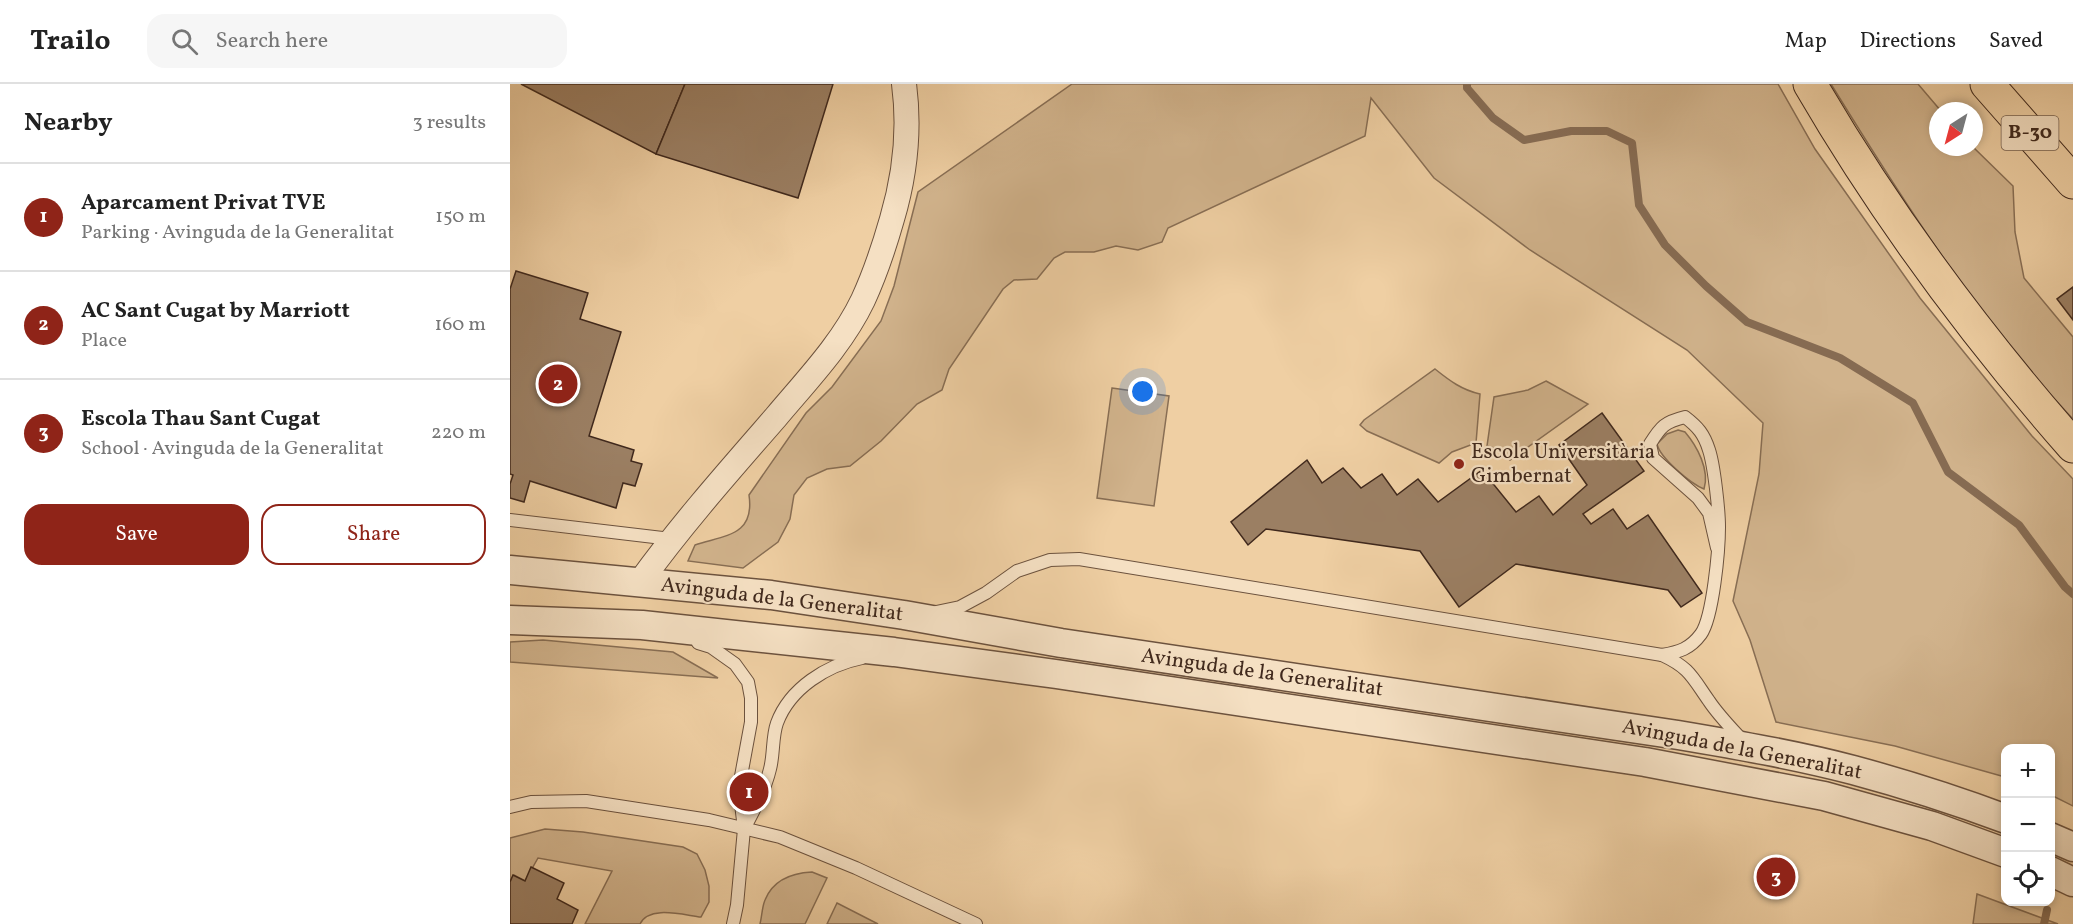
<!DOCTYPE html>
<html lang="en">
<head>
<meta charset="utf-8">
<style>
  body { margin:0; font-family:Vollkorn,serif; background:#f6f6f6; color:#222 }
  .controls { position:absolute; right:18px; bottom:18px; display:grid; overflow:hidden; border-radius:12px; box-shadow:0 3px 9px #0003 }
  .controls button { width:54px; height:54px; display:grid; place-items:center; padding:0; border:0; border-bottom:2px solid #e0e0e0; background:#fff; color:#222; font:30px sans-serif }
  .compass { position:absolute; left:1419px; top:18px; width:54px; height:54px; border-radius:50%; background:#fff; box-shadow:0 3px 9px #0003; rotate:216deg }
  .you { position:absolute; left:633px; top:308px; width:21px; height:21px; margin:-15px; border:4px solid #fff; border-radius:50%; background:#1a73e8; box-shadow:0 0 0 9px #1a73e833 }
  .badge { display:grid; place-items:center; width:39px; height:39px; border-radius:50%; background:#8f2418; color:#fff; font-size:20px; font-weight:700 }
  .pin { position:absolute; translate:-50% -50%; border:3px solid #fff; box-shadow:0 2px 6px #0006 }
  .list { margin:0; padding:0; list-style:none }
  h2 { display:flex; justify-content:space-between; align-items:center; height:78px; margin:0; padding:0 24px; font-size:26px }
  h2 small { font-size:20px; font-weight:400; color:#767676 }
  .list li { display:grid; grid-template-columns:39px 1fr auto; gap:18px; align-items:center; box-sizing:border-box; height:108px; padding:0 24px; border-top:2px solid #e0e0e0 }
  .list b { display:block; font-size:22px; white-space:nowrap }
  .list p { margin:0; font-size:20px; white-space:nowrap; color:#767676 }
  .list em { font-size:20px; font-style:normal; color:#767676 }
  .actions { display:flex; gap:12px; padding:18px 24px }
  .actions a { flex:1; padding:14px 0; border:2px solid #8f2418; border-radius:18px; text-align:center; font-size:21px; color:#8f2418 }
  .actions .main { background:#8f2418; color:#fff }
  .icon { flex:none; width:33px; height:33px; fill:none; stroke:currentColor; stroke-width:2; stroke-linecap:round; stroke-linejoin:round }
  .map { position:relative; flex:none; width:1563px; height:840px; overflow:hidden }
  header { display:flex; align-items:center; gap:36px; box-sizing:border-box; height:84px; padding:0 30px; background:#fff; border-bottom:2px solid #e0e0e0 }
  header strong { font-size:28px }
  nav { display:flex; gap:33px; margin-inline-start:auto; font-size:21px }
  .search { width:420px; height:54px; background:#f6f6f6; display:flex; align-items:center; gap:15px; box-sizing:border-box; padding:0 21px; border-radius:18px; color:#767676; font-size:22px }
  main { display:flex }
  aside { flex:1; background:#fff }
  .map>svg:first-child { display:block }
</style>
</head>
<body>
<header>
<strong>Trailo</strong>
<div class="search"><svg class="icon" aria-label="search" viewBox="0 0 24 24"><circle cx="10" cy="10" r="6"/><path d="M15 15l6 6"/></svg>Search here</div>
<nav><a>Map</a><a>Directions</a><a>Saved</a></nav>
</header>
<main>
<aside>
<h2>Nearby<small>3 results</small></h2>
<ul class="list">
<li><span class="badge">1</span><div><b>Aparcament Privat TVE</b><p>Parking · Avinguda de la Generalitat</p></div><em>150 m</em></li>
<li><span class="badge">2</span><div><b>AC Sant Cugat by Marriott</b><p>Place</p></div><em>160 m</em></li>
<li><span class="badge">3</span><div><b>Escola Thau Sant Cugat</b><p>School · Avinguda de la Generalitat</p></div><em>220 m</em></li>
</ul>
<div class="actions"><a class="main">Save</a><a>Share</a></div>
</aside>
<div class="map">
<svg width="1563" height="840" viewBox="0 0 1563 840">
  <rect width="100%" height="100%" fill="#efcfa3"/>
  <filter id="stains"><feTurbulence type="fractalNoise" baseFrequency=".00333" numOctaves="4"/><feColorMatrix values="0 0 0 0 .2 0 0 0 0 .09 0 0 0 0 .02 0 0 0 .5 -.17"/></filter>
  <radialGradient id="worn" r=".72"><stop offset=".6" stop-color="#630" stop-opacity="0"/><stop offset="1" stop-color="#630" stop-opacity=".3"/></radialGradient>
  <g fill="#d1b38c" stroke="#886e54" stroke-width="1.5">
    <path d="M 562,0 L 1268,0 L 1305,65 L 1410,214 L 1522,352 L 1563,395 L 1563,722 L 1541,711 L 1540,664 L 1496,664 L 1495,693 L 1385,662 L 1266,638 L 1240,556 L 1223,517 L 1249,390 L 1253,339 L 1177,266 L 1020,166 L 924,94 L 861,14 L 855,52 L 658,144 L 652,158 L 628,166 L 606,162 L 584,168 L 555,168 L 544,174 L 527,195 L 504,196 L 493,205 L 439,285 L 432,306 L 407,320 L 371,357 L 340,382 L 317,385 L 297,394 L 284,411 L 280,435 L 268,458 L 233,484 L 178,477 L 185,461 C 215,451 245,452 239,411 L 296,329 L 322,303 L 371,237 L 384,202 L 408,108 Z"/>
    <path d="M 1321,0 L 1408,0 L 1431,27 L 1428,27 L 1428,63 L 1463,63 L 1503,102 L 1505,148 L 1514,194 L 1563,253 L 1563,335 C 1468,235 1393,117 1321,0 Z"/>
    <path d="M 925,285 C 940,297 952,306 970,310 L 966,359 L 942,368 L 929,379 L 857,347 L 850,341 L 854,336 Z"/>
    <path d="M 1036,297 L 1078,320 L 1000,376 L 987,365 L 977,362 L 984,313 L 1018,306 Z"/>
    <path d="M 602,304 L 659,312 L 644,422 L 587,414 Z"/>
    <path d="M 1168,346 L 1175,348 C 1187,362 1200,386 1194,405 C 1181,400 1150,374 1147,360 L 1157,350 Z"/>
    <path d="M 33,556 L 163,568 L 208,594 L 0,578 L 0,558 Z"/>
    <path d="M 35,745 L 73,748 L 173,763 L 187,770 L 195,786 L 199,802 L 199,818 L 191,833 C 173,831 139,821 130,840 L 75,840 L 102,787 L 28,774 L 15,797 L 4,791 L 0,798 L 0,754 Z"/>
    <path d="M 302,788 L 317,794 L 295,840 L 250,840 C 252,832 252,823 255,816 C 263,796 282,789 302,788 Z"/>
    <path d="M 1467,810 L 1548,840 L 1463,840 Z"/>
    <path d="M 327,819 L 368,840 L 317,840 Z"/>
  </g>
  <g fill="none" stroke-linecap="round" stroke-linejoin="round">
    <g stroke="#866b52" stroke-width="8">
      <path d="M 957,0 L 957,4 L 983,34 L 1014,56 L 1061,47 L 1097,47 L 1122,59 L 1129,121 L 1155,161 L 1196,202 L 1237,238 L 1330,274 L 1403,319 L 1438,388 L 1509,441 L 1555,503 L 1563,510"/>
      <path d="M 1534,840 L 1537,826"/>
    </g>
  </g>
  <g fill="#9b7f63" stroke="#40291d" stroke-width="1.5">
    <path d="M 11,0 L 175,0 L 146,70 Z"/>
    <path d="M 175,0 L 323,0 L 288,114 L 146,70 Z"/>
    <path d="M 6,187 L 78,209 L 70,235 L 111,248 L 79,352 L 124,366 L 121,377 L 132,380 L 125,402 L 113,399 L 106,424 L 20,397 L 14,418 L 0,414 L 0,400 L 3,391 L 0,390 L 0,205 Z"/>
    <path d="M 1563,203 L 1563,236 L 1547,215 Z"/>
    <path d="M 1092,329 L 1134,387 L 1073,430 L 1081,440 L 1103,425 L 1117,445 L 1138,431 L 1192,509 L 1171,523 L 1158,506 L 1006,480 L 949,523 L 910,467 L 756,445 L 738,461 L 721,438 L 797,376 L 812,399 L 833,384 L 851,404 L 872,390 L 887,411 L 908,395 L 928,418 L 972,386 L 1006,428 L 1029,412 L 1043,431 L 1077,401 L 1049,361 Z"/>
    <path d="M 21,783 L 54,799 L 47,815 L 68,826 L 62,840 L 0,840 L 0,798 L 3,791 L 15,797 Z"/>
  </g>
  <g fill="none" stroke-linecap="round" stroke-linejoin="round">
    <defs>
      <g id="service">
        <path d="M 0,436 L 161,455"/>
        <path d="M 426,528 L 450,523 L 476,509 L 507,487 L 540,476 L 569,475 L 1152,571 C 1180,584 1182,593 1199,617 C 1209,632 1222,645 1234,658"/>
        <path d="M 188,559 L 201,563 L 225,580 L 238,598 L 241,614 L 241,638 L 229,703 L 234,745 L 227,821 L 223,840"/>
        <path d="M 1152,571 C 1169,568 1180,565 1191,550 C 1203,533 1209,466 1209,443 C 1209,426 1204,381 1199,366 C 1194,350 1188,343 1175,333 C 1155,338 1151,342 1140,360 L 1143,374 L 1188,414 L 1199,429 L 1207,464"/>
        <path d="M 0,723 L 21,718 L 76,717 L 199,736 L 270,753 L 346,784 L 466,840"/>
        <path d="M 234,745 C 244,726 255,706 260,685 C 264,670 262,653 267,639 C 280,604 317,581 352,574"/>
      </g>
      <path id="minor" d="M 130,498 C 172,440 219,387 266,333 C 297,296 332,260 353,216 C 365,190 374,163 382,135 C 395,91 400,45 394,0"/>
      <g id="tertiary">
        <path d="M 0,486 L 261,511 L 394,531 L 551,559 L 1168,651 C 1227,661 1286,671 1343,686 C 1395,700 1445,716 1496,735"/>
        <path d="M 0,536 L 132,541 L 384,568 L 546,590 L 1135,678 L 1314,712 L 1422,742 L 1496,769"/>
        <path d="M 1540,753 L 1563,763"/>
        <path d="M 1540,787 L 1563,798"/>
      </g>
      <g id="trunk">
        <path d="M 1300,0 C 1375,129 1464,249 1563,362"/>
        <path d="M 1477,0 L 1563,98"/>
      </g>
    </defs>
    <use href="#service" stroke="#6c523e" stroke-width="14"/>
    <use href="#minor" stroke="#6c523e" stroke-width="26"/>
    <use href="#tertiary" stroke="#6c523e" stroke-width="31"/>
    <use href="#trunk" stroke="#40291d" stroke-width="35"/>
    <use href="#service" stroke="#f5e0c3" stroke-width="12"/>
    <use href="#minor" stroke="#f5e0c3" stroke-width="24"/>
    <use href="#tertiary" stroke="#f5e0c3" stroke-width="28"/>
    <use href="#trunk" stroke="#efcfa3" stroke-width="33"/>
  </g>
  <circle fill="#8f2418" stroke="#f5e0c3" stroke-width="2" cx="949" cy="380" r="6"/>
  <g text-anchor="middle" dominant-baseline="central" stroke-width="4.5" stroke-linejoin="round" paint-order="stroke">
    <rect fill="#f5e0c3" stroke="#76604f" stroke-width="1.5" x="1491.5" y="32" width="57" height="34" rx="4.5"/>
    <g font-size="20" font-weight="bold" fill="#40291d">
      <text x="1520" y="49">B-30</text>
    </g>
    <g font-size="21" fill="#40291d" stroke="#f5e0c3" text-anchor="start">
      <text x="961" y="368">Escola Universitària<tspan x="961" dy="24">Gimbernat</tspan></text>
    </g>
    <g font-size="21" fill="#40291d" stroke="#f5e0c3">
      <text transform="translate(272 516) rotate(7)">Avinguda de la Generalitat</text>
      <text transform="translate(752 589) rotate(8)">Avinguda de la Generalitat</text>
      <text transform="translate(1232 666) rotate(11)">Avinguda de la Generalitat</text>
    </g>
  </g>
  <rect width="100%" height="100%" filter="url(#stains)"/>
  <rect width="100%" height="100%" fill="url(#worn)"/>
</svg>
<div class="controls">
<button>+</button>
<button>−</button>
<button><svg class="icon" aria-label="locate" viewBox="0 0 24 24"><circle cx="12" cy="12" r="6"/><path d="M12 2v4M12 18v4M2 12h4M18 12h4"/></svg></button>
</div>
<svg class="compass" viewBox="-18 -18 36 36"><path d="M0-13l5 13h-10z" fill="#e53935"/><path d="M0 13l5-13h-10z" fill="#767676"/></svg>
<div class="you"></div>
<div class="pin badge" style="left:239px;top:708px">1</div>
<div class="pin badge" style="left:48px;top:300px">2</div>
<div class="pin badge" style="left:1266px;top:793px">3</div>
</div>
</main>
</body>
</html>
